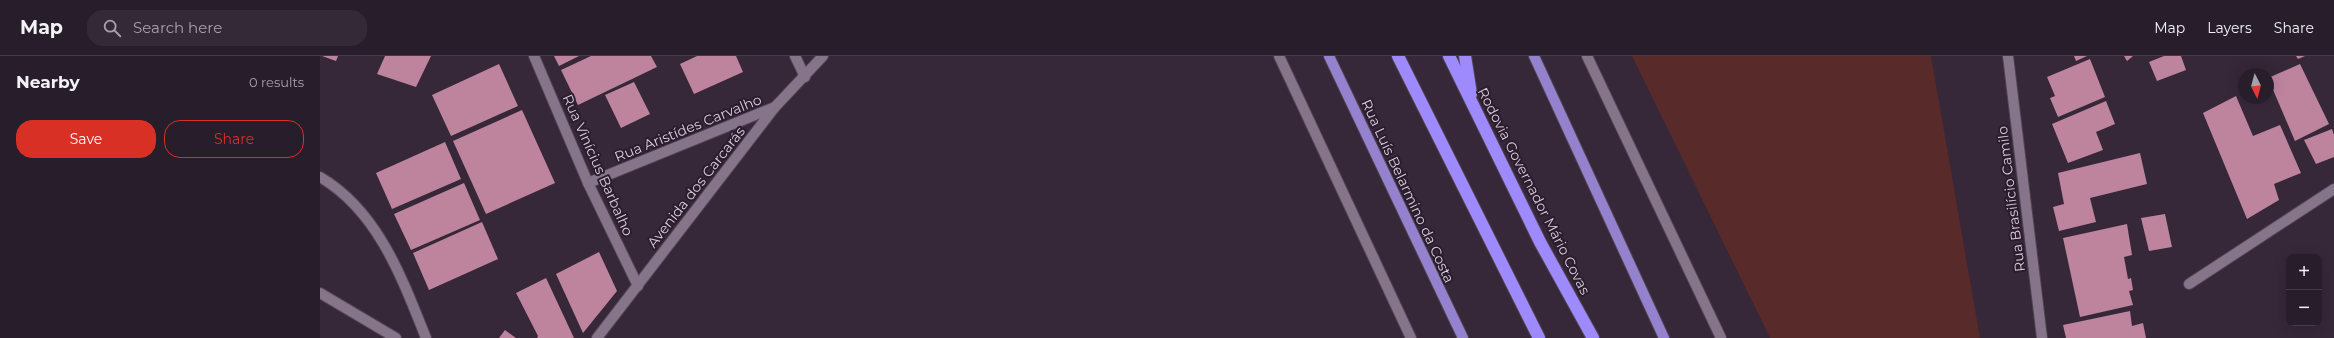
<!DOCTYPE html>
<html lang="en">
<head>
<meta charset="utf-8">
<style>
  body { margin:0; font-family:Montserrat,sans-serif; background:#342a37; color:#f1f3f6 }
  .controls { position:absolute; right:12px; bottom:12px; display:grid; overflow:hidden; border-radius:8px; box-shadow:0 4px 16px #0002 }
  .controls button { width:36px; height:36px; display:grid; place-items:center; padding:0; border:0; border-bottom:1px solid #443b47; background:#281d2b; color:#f1f3f6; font:20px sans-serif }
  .compass { position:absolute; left:1918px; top:12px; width:36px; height:36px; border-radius:50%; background:#281d2b; box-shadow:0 4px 16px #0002; rotate:174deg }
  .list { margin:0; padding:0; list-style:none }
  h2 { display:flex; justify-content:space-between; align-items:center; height:52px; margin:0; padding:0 16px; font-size:17px }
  h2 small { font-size:13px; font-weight:400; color:#a5a2a9 }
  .actions { display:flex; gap:8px; padding:12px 16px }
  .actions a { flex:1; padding:9px 0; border:1px solid #d93025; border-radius:16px; text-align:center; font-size:14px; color:#d93025 }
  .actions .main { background:#d93025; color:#fff }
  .icon { flex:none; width:22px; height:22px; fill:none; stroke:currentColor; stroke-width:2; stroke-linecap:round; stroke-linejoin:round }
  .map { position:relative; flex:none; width:2014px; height:282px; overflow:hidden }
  header { display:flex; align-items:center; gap:24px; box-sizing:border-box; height:56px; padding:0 20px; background:#281d2b; border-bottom:1px solid #443b47 }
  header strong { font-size:19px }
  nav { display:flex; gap:22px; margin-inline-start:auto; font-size:14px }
  .search { width:280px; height:36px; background:#342a37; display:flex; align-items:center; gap:10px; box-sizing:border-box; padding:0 14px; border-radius:16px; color:#a5a2a9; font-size:15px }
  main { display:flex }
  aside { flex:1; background:#281d2b }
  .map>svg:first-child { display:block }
</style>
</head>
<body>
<header>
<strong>Map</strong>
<div class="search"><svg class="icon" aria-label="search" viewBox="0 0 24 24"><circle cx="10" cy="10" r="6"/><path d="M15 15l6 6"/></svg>Search here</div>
<nav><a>Map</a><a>Layers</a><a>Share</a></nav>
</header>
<main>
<aside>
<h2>Nearby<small>0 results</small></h2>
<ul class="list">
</ul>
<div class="actions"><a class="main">Save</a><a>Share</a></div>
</aside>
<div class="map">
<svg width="2014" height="282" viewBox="0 0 2014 282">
  <rect width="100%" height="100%" fill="#362739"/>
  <path fill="#582a2a" d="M 1312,0 L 1611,0 L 1660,282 L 1450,282 Z"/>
  <g fill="#be849e">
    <path d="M 2,0 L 18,0 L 16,5 Z"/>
    <path d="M 65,0 L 111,0 L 96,31 L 57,18 Z"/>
    <path d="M 234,0 L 259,0 L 239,10 Z"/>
    <path d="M 271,0 L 331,0 L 337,11 L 258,49 L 241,14 Z"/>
    <path d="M 377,0 L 416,0 L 423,16 L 374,38 L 360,8 Z"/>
    <path d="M 1754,0 L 1767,0 L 1756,5 Z"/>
    <path d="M 1804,0 L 1813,0 L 1807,5 Z"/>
    <path d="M 1844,0 L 1861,0 L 1866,14 L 1837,25 L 1829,6 Z"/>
    <path d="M 1976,0 L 1985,0 L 1978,3 Z"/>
    <path d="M 1770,3 L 1785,41 L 1738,61 L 1730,42 L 1735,40 L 1727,21 Z"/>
    <path d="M 179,8 L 198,50 L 131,80 L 112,39 Z"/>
    <path d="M 1980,8 L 2009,68 L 1975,85 L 1948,22 Z"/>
    <path d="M 314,26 L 330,58 L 301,72 L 285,39 Z"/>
    <path d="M 1916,40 L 1933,80 L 1960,69 L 1981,117 L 1954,128 L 1959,144 L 1927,163 L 1883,57 Z"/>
    <path d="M 1786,45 L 1795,68 L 1776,76 L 1783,94 L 1748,107 L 1732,68 Z"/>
    <path d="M 202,54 L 235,127 L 166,158 L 133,85 Z"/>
    <path d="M 2012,73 L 2014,79 L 2014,101 L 1996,108 L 1984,84 Z"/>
    <path d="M 125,86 L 141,123 L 72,153 L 56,117 Z"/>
    <path d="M 1820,97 L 1827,128 L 1770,142 L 1776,166 L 1739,175 L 1733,151 L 1744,148 L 1738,117 Z"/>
    <path d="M 144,127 L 160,164 L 91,194 L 74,158 Z"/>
    <path d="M 1845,158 L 1852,191 L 1829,195 L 1821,162 Z"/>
    <path d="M 162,166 L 178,203 L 109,234 L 93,197 Z"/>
    <path d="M 1807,168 L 1812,199 L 1804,201 L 1808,223 L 1811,222 L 1813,234 L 1809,235 L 1813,249 L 1760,261 L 1743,182 Z"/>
    <path d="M 279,196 L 297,235 L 263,277 L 236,218 Z"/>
    <path d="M 226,222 L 254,282 L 217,282 L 218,280 L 196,237 Z"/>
    <path d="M 1810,255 L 1812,270 L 1823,267 L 1826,282 L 1746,282 L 1743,269 Z"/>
    <path d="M 185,274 L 196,282 L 179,282 Z"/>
  </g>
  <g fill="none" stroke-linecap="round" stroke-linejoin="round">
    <defs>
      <g id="minor">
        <path d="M 214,0 L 268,127 L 318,230"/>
        <path d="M 475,0 L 485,21"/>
        <path d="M 959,0 L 1091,282"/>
        <path d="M 1267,0 L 1401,282"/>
        <path d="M 1688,0 L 1722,282"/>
        <path d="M 0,121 C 58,155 82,222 106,282"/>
        <path d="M 268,127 L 455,51"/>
        <path d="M 1869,228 L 2014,133"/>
        <path d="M 0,237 L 76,282"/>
        <path d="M 277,282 L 455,51 L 503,0"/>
      </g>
      <g id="major">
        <path d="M 1009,0 L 1143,282"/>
        <path d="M 1214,0 L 1344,282"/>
      </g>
      <g id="highway">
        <path d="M 1078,0 L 1219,282"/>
        <path d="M 1129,0 L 1220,186 L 1273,282"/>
        <path d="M 1145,0 L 1151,38"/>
      </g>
    </defs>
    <use href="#minor" stroke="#514554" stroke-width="12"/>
    <use href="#major" stroke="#514554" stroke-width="12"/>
    <use href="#highway" stroke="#514554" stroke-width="14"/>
    <use href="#minor" stroke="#86758a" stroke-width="10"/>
    <use href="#major" stroke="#9482cf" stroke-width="10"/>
    <use href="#highway" stroke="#9e8afd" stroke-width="12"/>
  </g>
  <g text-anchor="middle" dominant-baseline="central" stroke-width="4" stroke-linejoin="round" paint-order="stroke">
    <g font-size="14" fill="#d8ceda" stroke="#2b1d2f">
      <text transform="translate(368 72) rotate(-22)">Rua Aristídes Carvalho</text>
      <text transform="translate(278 109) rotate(66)">Rua Vinícius Barbalho</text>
      <text transform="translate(376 131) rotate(-52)">Avenida dos Carcarás</text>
      <text transform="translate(1088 135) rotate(65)">Rua Luís Belarmino da Costa</text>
      <text transform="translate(1214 135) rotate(63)">Rodovia Governador Mário Covas</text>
      <text transform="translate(1691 143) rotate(-97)">Rua Brasilício Camilo</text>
    </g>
  </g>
</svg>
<div class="controls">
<button>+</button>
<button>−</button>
</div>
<svg class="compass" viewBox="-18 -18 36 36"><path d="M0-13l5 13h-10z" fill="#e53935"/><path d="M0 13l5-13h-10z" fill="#a5a2a9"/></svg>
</div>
</main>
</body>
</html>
